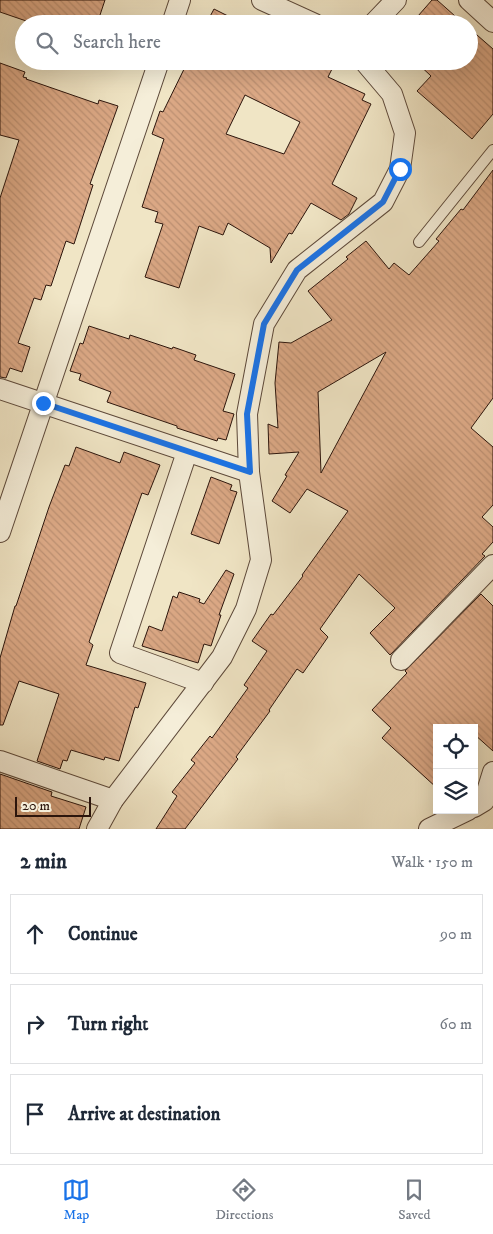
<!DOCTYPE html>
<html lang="en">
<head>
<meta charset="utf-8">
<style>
  body { margin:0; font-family:"IM FELL DW Pica",serif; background:#f6f6f7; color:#1f2937 }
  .controls { position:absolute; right:15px; bottom:15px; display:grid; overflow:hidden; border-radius:0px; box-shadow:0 5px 20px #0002 }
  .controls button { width:45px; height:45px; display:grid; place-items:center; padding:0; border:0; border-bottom:1px solid #e0e1e3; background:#fff; color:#1f2937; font:25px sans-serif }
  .scale { position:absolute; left:15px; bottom:12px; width:76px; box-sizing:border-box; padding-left:5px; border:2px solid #2c150c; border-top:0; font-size:14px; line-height:18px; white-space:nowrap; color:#2c150c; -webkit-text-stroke:4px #f5eed9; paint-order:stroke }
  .stop { position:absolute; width:15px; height:15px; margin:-11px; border:4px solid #1a73e8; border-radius:50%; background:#fff }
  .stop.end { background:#1a73e8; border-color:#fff; box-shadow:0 1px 5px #0008 }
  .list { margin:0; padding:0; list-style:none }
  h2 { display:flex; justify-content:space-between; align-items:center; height:65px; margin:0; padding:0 20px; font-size:21px }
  h2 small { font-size:16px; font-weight:400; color:#747a83 }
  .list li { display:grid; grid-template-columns:32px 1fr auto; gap:15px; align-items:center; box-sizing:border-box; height:80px; margin:0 10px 10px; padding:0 10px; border:1px solid #e0e1e3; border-radius:0px }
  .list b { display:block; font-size:19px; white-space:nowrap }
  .list em { font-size:16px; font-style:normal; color:#747a83 }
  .icon { flex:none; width:28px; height:28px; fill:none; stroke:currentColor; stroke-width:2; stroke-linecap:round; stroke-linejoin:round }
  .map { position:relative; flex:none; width:493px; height:829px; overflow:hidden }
  .search { position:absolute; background:#fff; box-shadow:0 5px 20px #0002; left:15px; right:15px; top:15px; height:55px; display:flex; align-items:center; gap:12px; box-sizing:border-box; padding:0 18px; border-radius:28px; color:#747a83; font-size:19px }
  .sheet { height:335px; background:#fff }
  nav { display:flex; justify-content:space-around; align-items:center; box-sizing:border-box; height:70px; border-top:1px solid #e0e1e3; background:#fff; font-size:14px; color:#747a83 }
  nav a { display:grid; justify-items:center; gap:2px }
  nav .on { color:#1a73e8 }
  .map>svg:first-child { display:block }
</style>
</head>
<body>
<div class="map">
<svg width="493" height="829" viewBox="0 0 493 829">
  <defs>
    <pattern id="building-back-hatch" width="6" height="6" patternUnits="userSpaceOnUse" patternTransform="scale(1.25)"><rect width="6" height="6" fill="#dba885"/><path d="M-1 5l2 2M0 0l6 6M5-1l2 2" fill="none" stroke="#bc9072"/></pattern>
  </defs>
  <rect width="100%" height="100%" fill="#f0e5c5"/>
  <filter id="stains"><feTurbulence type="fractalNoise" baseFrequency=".004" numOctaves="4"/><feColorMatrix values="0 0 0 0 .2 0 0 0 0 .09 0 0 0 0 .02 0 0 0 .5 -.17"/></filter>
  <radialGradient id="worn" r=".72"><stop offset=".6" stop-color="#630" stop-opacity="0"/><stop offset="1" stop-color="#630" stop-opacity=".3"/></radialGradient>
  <g fill="url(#building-back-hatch)" stroke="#2c150c" fill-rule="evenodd">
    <path d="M 0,0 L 105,0 L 97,24 L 35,24 L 0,12 Z"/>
    <path d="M 432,0 L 437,0 L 464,24 L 411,24 Z"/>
    <path d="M 214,9 L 244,24 L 206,24 Z"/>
    <path d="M 469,28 L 493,49 L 493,114 L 472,139 L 417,91 L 431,76 L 415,61 L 469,61 Z"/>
    <path d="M 188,61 L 321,61 L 333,67 L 328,77 L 365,94 L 362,100 L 371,104 L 332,184 L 357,198 L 349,214 L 341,220 L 311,203 L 292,234 L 289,233 L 271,263 L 270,248 L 228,223 L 223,235 L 199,226 L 179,288 L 145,277 L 163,224 L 155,222 L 158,212 L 142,207 L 164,139 L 152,134 L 160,111 L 163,112 ZM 245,95 L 300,122 L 284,154 L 226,134 Z"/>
    <path d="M 0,63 L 25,72 L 23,77 L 27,78 L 26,79 L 98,104 L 99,100 L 118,106 L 90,184 L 93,185 L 74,244 L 66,241 L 51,286 L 46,285 L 41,300 L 34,298 L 18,343 L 30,347 L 22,372 L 10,368 L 6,378 L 0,377 L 0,198 L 19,140 L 0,135 Z"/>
    <path d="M 493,170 L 493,398 L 471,428 L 493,447 L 493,505 L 482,517 L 493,527 L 493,542 L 482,554 L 485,556 L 390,655 L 370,633 L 395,608 L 359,574 L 320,629 L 328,637 L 303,673 L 297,669 L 269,710 L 270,711 L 236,757 L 238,759 L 185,829 L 156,829 L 177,796 L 172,792 L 195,763 L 191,760 L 210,736 L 212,738 L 248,688 L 244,685 L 267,651 L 252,641 L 271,614 L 273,615 L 303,576 L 302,575 L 348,511 L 307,489 L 290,513 L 272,501 L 287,476 L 285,475 L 299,452 L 269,454 L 268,424 L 278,428 L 275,383 L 279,342 L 291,343 L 332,320 L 308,291 L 348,259 L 346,257 L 366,241 L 389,269 L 394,263 L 409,275 L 439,241 L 436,239 L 461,209 L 463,210 ZM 386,352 L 321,473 L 318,392 Z"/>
    <path d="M 89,326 L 129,339 L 130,335 L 172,349 L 173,347 L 196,355 L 194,360 L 235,374 L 223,411 L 234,414 L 226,440 L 218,438 L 217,441 L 177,428 L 177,426 L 107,402 L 111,392 L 79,380 L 81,374 L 70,371 L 80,343 L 83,344 Z"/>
    <path d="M 76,447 L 120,463 L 124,452 L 160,465 L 148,495 L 142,493 L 89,642 L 93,645 L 86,665 L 146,683 L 138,708 L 135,707 L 119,761 L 105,757 L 104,760 L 71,750 L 67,761 L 63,760 L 60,769 L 37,761 L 59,694 L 19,681 L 3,725 L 0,725 L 0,658 L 15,606 L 16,606 L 49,507 L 65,465 L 69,466 Z"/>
    <path d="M 211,477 L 232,485 L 230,490 L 237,492 L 219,544 L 191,534 Z"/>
    <path d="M 226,570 L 234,574 L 219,615 L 221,615 L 211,646 L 204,644 L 198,663 L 142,646 L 149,626 L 162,631 L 173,596 L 177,598 L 179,592 L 200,599 L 199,602 L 204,604 Z"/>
    <path d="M 481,594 L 493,606 L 493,751 L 474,734 L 474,728 L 437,728 L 437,788 L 382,738 L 391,728 L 372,710 L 407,673 L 405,671 Z"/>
    <path d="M 0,774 L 52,792 L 51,796 L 86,807 L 79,829 L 0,829 Z"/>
  </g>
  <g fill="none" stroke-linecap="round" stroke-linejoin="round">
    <defs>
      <path id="lane" d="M 419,242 L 493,150"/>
      <g id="street">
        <path d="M 262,0 L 315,24"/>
        <path d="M 469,0 L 493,22"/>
        <path d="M 172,24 L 180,0"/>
        <path d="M 373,24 L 396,0"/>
        <path d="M 0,389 L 249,472"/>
        <path d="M 187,452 L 120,653 L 203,683"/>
        <path d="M 0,532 L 159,61"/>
        <path d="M 401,660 L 493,565"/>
        <path d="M 0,761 L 113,800"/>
        <path d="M 474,807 L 484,801 L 493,772"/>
        <path d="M 97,829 L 113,800 L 222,657 L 246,609 L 261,560 L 249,472 L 247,414 L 264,324 L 297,270 L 383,202 L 400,169 L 405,133 L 392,94 L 364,61"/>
        <path d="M 429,829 L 468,810"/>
      </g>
    </defs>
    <use href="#lane" stroke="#5d493a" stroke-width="12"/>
    <use href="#street" stroke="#5d493a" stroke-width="22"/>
    <use href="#lane" stroke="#f5eed9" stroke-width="10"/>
    <use href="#street" stroke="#f5eed9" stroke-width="20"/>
  </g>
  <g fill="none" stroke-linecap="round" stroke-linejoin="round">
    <path stroke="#1a73e8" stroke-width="6" d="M 43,403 L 250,472 L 247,414 L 264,324 L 297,270 L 383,202 L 400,169"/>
  </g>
  <rect width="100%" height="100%" filter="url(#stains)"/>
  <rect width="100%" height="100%" fill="url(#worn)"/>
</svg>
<div class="controls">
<button><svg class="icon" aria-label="locate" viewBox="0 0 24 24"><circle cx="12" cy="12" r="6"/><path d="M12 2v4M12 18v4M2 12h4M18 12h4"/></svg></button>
<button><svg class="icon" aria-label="layers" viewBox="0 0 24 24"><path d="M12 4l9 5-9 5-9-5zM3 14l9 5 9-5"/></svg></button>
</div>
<div class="scale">20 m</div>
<div class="stop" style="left:400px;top:169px"></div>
<div class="stop end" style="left:43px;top:403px"></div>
<div class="search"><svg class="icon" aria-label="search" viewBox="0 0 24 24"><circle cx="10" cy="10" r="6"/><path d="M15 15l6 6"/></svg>Search here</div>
</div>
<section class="sheet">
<h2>2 min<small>Walk · 150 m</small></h2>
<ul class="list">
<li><svg class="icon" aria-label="ahead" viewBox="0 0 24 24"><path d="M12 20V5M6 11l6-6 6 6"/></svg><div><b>Continue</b></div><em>90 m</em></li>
<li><svg class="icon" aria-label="right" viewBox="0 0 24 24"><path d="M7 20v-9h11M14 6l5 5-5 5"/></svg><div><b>Turn right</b></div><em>60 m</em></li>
<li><svg class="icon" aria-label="arrive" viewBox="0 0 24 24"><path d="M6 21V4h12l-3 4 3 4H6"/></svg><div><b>Arrive at destination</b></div></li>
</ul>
</section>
<nav>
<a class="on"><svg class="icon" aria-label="map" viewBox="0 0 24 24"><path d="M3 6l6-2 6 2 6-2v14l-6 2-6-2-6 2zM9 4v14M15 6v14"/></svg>Map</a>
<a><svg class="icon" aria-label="directions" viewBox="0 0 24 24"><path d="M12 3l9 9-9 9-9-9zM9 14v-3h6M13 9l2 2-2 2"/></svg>Directions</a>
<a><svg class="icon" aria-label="saved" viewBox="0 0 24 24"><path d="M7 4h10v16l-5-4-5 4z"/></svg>Saved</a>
</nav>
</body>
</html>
